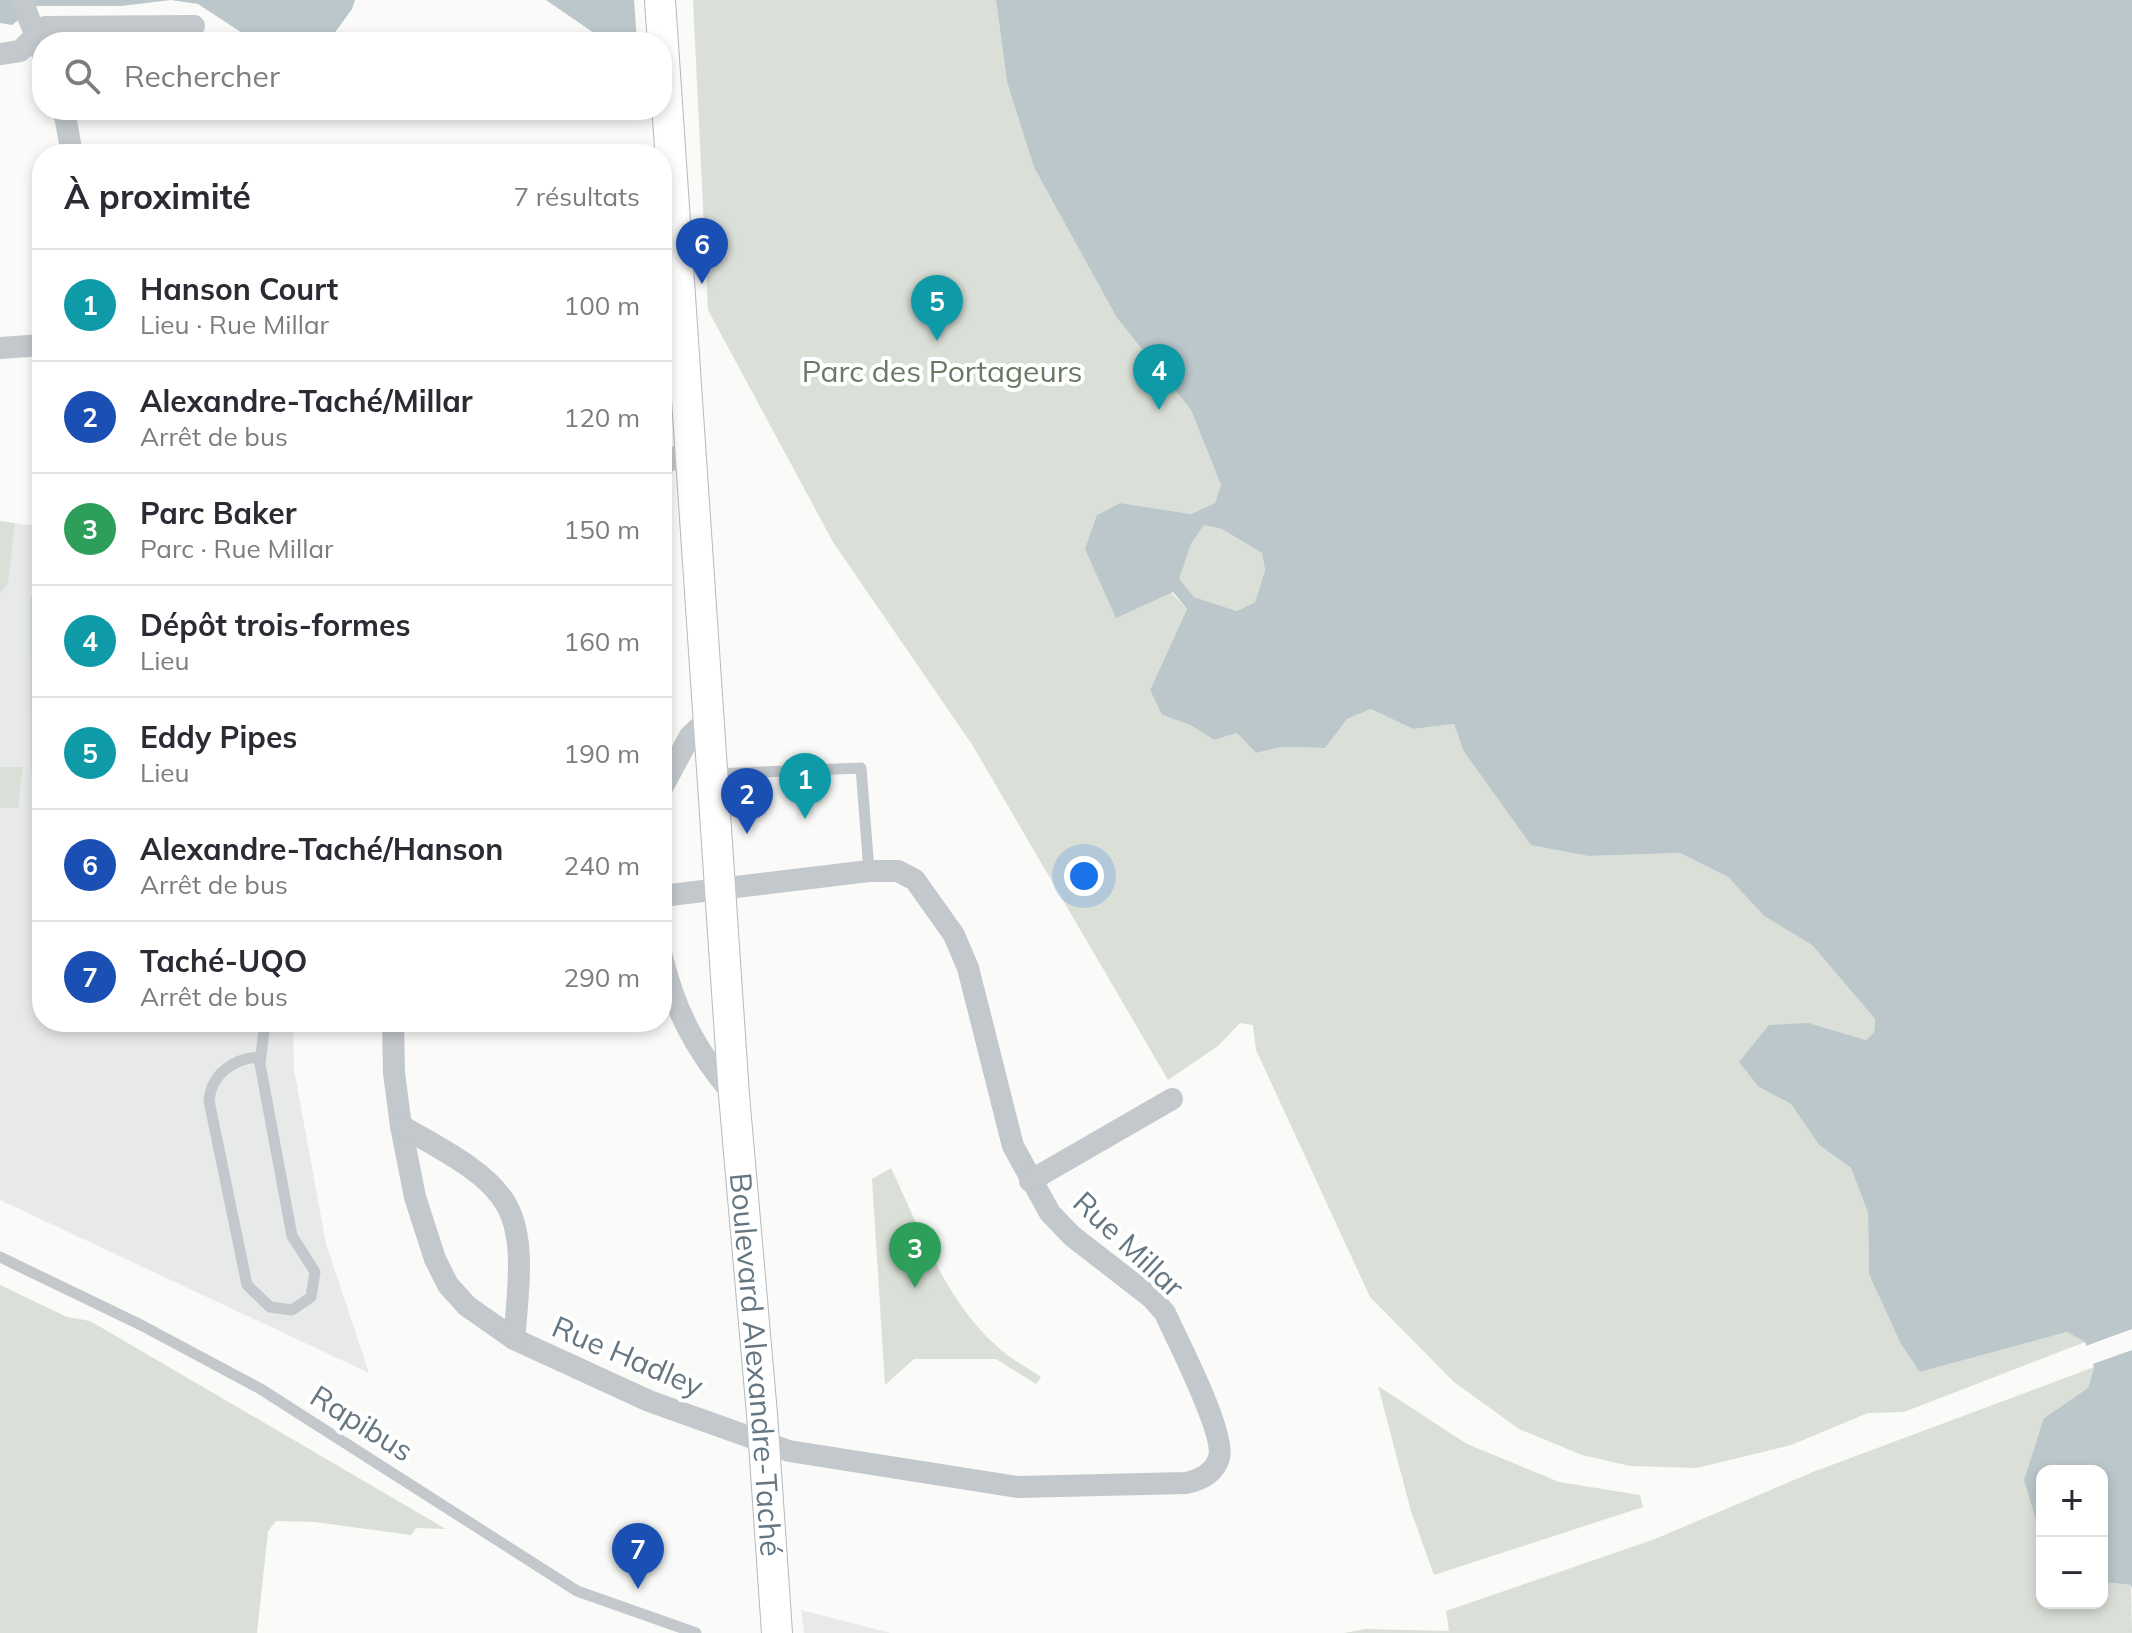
<!DOCTYPE html>
<html lang="fr">
<head>
<meta charset="utf-8">
<style>
  body { margin:0; font-family:Mulish,sans-serif; background:#f7f7f7; color:#2b2b33 }
  .controls { position:absolute; right:24px; bottom:24px; display:grid; overflow:hidden; border-radius:16px; box-shadow:0 4px 12px #0003 }
  .controls button { width:72px; height:72px; display:grid; place-items:center; padding:0; border:0; border-bottom:2px solid #e1e1e2; background:#fff; color:#2b2b33; font:40px sans-serif }
  .you { position:absolute; left:1084px; top:876px; width:28px; height:28px; margin:-20px; border:6px solid #fff; border-radius:50%; background:#1a73e8; box-shadow:0 0 0 12px #1a73e833 }
  .badge { display:grid; place-items:center; width:52px; height:52px; border-radius:50%; background:#e4572e; color:#fff; font-size:26px; font-weight:700 }
  .pin { position:absolute; translate:-50% -66px; filter:drop-shadow(0 2px 4px #0008) }
  .pin::after { content:''; position:absolute; top:42px; width:28px; height:24px; background:inherit; clip-path:polygon(0 0,100% 0,50% 100%) }
  .list { margin:0; padding:0; list-style:none }
  h2 { display:flex; justify-content:space-between; align-items:center; height:104px; margin:0; padding:0 32px; font-size:34px }
  h2 small { font-size:26px; font-weight:400; color:#7c7c81 }
  .list li { display:grid; grid-template-columns:52px 1fr auto; gap:24px; align-items:center; box-sizing:border-box; height:112px; padding:0 32px; border-top:2px solid #e1e1e2 }
  .list b { display:block; font-size:30px; white-space:nowrap }
  .list p { margin:0; font-size:26px; white-space:nowrap; color:#7c7c81 }
  .list em { font-size:26px; font-style:normal; color:#7c7c81 }
  .icon { flex:none; width:44px; height:44px; fill:none; stroke:currentColor; stroke-width:2; stroke-linecap:round; stroke-linejoin:round }
  .map { position:relative; flex:none; width:2132px; height:1633px; overflow:hidden }
  .search { position:absolute; background:#fff; box-shadow:0 4px 12px #0003; left:32px; top:32px; width:640px; height:88px; display:flex; align-items:center; gap:20px; box-sizing:border-box; padding:0 28px; border-radius:32px; color:#7c7c81; font-size:30px }
  .panel { position:absolute; background:#fff; box-shadow:0 4px 12px #0003; left:32px; top:144px; width:640px; height:888px; border-radius:32px }
  .map>svg:first-child { display:block }
</style>
</head>
<body>
<div class="map">
<svg width="2132" height="1633" viewBox="0 0 2132 1633">
  <rect width="100%" height="100%" fill="#fafaf8"/>
  <g fill="#e8e9e9">
    <path d="M 15,523 L 42,527 L 42,1022 L 293,1022 L 294,1069 L 326,1244 L 369,1373 L 0,1200 L 0,593 L 8,583 Z"/>
    <path d="M 801,1610 L 891,1633 L 804,1633 Z"/>
  </g>
  <g fill="#dadfd7">
    <path d="M 693,0 L 996,0 L 1007,82 L 1035,167 L 1117,318 L 1191,410 L 1221,485 L 1215,503 L 1191,514 L 1120,503 L 1097,515 L 1187,609 L 1150,690 L 1162,715 L 1190,725 L 1214,740 L 1237,733 L 1256,753 L 1282,747 L 1324,748 L 1347,719 L 1371,709 L 1413,729 L 1454,724 L 1463,750 L 1589,856 L 1680,853 L 1728,877 L 1764,916 L 1812,945 L 1875,1019 L 1874,1032 L 1866,1040 L 1809,1023 L 1759,1087 L 1791,1104 L 1819,1145 L 1851,1168 L 1868,1213 L 1869,1274 L 1920,1372 L 2067,1332 L 2085,1342 L 1904,1412 L 1868,1413 L 1791,1445 L 1697,1468 L 1630,1466 L 1582,1455 L 1519,1429 L 1454,1382 L 1370,1297 L 1256,1050 L 1253,1025 L 1240,1023 L 1218,1046 L 1168,1080 L 973,746 L 833,542 L 708,310 Z"/>
    <path d="M 0,521 L 15,523 L 8,584 L 0,593 Z"/>
    <path d="M 1204,525 L 1222,529 L 1262,553 L 1265,570 L 1255,602 L 1237,611 L 1194,597 L 1178,579 L 1191,544 Z"/>
    <path d="M 30,597 L 42,597 L 42,770 L 31,770 Z"/>
    <path d="M 0,767 L 23,767 L 18,808 L 0,808 Z"/>
    <path d="M 891,1168 C 921,1231 946,1303 1000,1349 C 1012,1360 1028,1368 1041,1377 L 1036,1384 L 996,1359 L 914,1359 L 885,1385 L 872,1179 Z"/>
    <path d="M 0,1285 L 67,1317 L 90,1321 L 446,1529 L 416,1528 L 411,1535 L 315,1522 L 276,1521 L 268,1531 L 257,1633 L 0,1633 Z"/>
    <path d="M 2094,1367 L 2088,1388 L 2044,1418 L 2039,1531 L 2042,1540 L 2042,1603 L 2102,1603 L 2102,1582 L 2131,1585 L 2132,1633 L 1344,1633 L 1365,1629 L 1449,1631 L 1446,1611 L 1655,1539 L 1813,1472 Z"/>
    <path d="M 1378,1386 L 1467,1444 L 1559,1482 L 1640,1495 L 1643,1507 L 1434,1575 L 1411,1511 Z"/>
  </g>
  <g fill="#bbc7cb" fill-rule="evenodd">
    <path d="M 0,0 L 355,0 L 352,9 L 328,42 L 256,42 L 198,4 L 171,0 L 121,6 L 36,6 L 12,25 L 0,23 Z"/>
    <path d="M 546,0 L 634,0 L 637,42 L 607,42 Z"/>
    <path d="M 996,0 L 2132,0 L 2132,1589 L 2131,1585 L 2102,1582 L 2102,1471 L 2042,1471 L 2042,1540 L 2024,1480 L 2044,1418 L 2088,1388 L 2094,1367 L 2085,1342 L 2067,1332 L 1920,1372 L 1901,1344 L 1869,1274 L 1868,1213 L 1851,1168 L 1819,1145 L 1791,1104 L 1759,1087 L 1739,1062 L 1769,1025 L 1809,1023 L 1866,1040 L 1874,1032 L 1875,1019 L 1812,945 L 1764,916 L 1728,877 L 1680,853 L 1589,856 L 1531,845 L 1463,750 L 1454,724 L 1413,729 L 1371,709 L 1347,719 L 1325,748 L 1282,747 L 1256,753 L 1237,733 L 1214,740 L 1190,725 L 1162,715 L 1150,690 L 1187,609 L 1173,592 L 1116,618 L 1085,549 L 1097,515 L 1120,503 L 1191,514 L 1215,503 L 1221,485 L 1191,410 L 1117,318 L 1034,167 L 1007,82 ZM 1204,525 L 1222,529 L 1262,553 L 1265,570 L 1255,602 L 1237,611 L 1194,597 L 1179,579 L 1191,544 Z"/>
  </g>
  <path fill="#fafaf8" d="M 2132,1329 L 2132,1350 L 2090,1365 L 2083,1347 Z"/>
  <g fill="none" stroke-linecap="round" stroke-linejoin="round">
    <defs>
      <g id="secondary">
        <path id="s1" d="M 660,0 L 734,1095 L 762,1414 L 777,1633"/>
      </g>
    </defs>
    <use href="#secondary" stroke="#b3babf" stroke-width="32"/>
    <g stroke="#c3c8cc" stroke-width="11">
      <path d="M 713,774 L 861,768 L 869,871"/>
      <path d="M 260,1057 C 234,1058 211,1074 209,1101 L 247,1285 L 270,1307 L 292,1310 L 311,1297 L 315,1272 L 292,1236 L 260,1064 L 265,1022"/>
      <path d="M 0,1257 L 141,1325 L 259,1388 L 577,1591 L 696,1633"/>
    </g>
    <g stroke="#c3c8cc" stroke-width="22">
      <path d="M 22,0 L 42,53"/>
      <path d="M 0,54 L 20,51 L 45,27 L 194,26"/>
      <path d="M 64,110 L 72,154"/>
      <path d="M 0,348 L 42,345"/>
      <path d="M 662,464 L 689,451"/>
      <path d="M 662,788 L 690,736 L 707,720"/>
      <path d="M 662,957 C 675,1011 697,1053 734,1095"/>
      <path d="M 393,1022 L 394,1073 L 401,1126 L 415,1197 L 435,1259 L 448,1285 L 467,1306 L 514,1339 L 649,1401 L 789,1451 L 1017,1487 L 1186,1483 C 1201,1480 1214,1473 1219,1458 C 1226,1433 1177,1340 1165,1313 L 1152,1298 L 1072,1236 L 1050,1213 L 1013,1146 L 968,968 L 954,935 L 915,880 L 898,871 L 869,871 L 662,896"/>
      <path d="M 401,1126 C 519,1191 528,1203 514,1339"/>
      <path d="M 1030,1181 L 1172,1099"/>
    </g>
    <use href="#secondary" stroke="#fff" stroke-width="30"/>
  </g>
  <g text-anchor="middle" dominant-baseline="central" stroke-width="8" stroke-linejoin="round" paint-order="stroke">
    <g font-size="30" fill="#687a64" stroke="#fff">
      <text x="942" y="371">Parc des Portageurs</text>
    </g>
    <g font-size="30" fill="#657683" stroke="#fff">
      <text transform="translate(1129 1244) rotate(43)">Rue Millar</text>
      <text transform="translate(628 1356) rotate(23)">Rue Hadley</text>
      <text stroke="none"><textPath href="#s1" startOffset="1368">Boulevard Alexandre-Taché</textPath></text>
      <text transform="translate(362 1423) rotate(32)">Rapibus</text>
    </g>
  </g>
</svg>
<div class="controls">
<button>+</button>
<button>−</button>
</div>
<div class="you"></div>
<div class="pin badge" style="left:805px;top:819px;background:#0f9aa8">1</div>
<div class="pin badge" style="left:747px;top:834px;background:#1a4fb4">2</div>
<div class="pin badge" style="left:915px;top:1288px;background:#2e9e5b">3</div>
<div class="pin badge" style="left:1159px;top:410px;background:#0f9aa8">4</div>
<div class="pin badge" style="left:937px;top:341px;background:#0f9aa8">5</div>
<div class="pin badge" style="left:702px;top:284px;background:#1a4fb4">6</div>
<div class="pin badge" style="left:638px;top:1589px;background:#1a4fb4">7</div>
<div class="search"><svg class="icon" aria-label="search" viewBox="0 0 24 24"><circle cx="10" cy="10" r="6"/><path d="M15 15l6 6"/></svg>Rechercher</div>
<section class="panel">
<h2>À proximité<small>7 résultats</small></h2>
<ul class="list">
<li><span class="badge" style="background:#0f9aa8">1</span><div><b>Hanson Court</b><p>Lieu · Rue Millar</p></div><em>100 m</em></li>
<li><span class="badge" style="background:#1a4fb4">2</span><div><b>Alexandre-Taché/Millar</b><p>Arrêt de bus</p></div><em>120 m</em></li>
<li><span class="badge" style="background:#2e9e5b">3</span><div><b>Parc Baker</b><p>Parc · Rue Millar</p></div><em>150 m</em></li>
<li><span class="badge" style="background:#0f9aa8">4</span><div><b>Dépôt trois-formes</b><p>Lieu</p></div><em>160 m</em></li>
<li><span class="badge" style="background:#0f9aa8">5</span><div><b>Eddy Pipes</b><p>Lieu</p></div><em>190 m</em></li>
<li><span class="badge" style="background:#1a4fb4">6</span><div><b>Alexandre-Taché/Hanson</b><p>Arrêt de bus</p></div><em>240 m</em></li>
<li><span class="badge" style="background:#1a4fb4">7</span><div><b>Taché-UQO</b><p>Arrêt de bus</p></div><em>290 m</em></li>
</ul>
</section>
</div>
</body>
</html>
